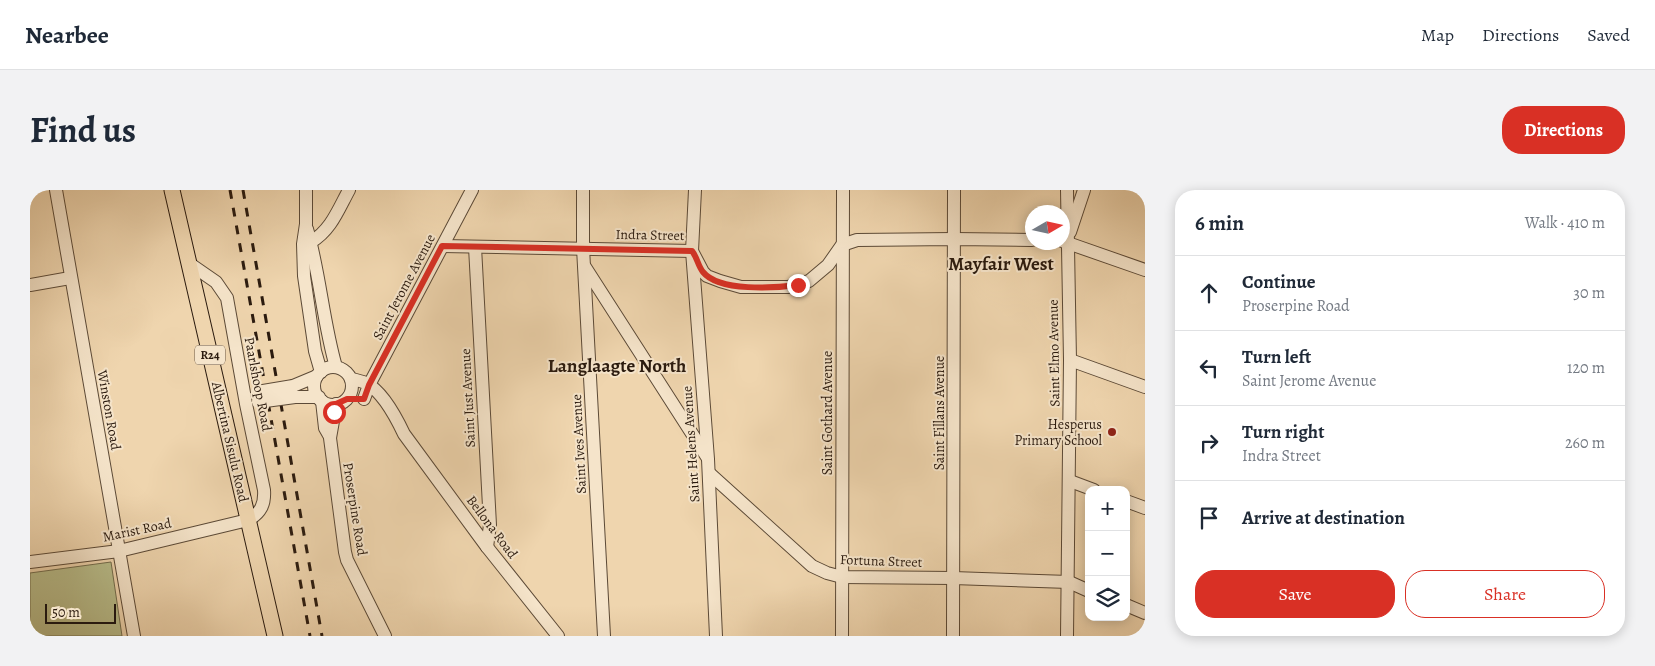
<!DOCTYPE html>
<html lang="en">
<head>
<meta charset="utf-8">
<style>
  body { margin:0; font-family:Alegreya,serif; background:#f2f2f3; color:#1f2937 }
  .controls { position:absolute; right:15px; bottom:15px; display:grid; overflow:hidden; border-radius:10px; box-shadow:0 2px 12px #0003 }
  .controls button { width:45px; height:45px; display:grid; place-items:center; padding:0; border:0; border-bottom:1px solid #e0e1e3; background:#fff; color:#1f2937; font:25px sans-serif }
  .compass { position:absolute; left:995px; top:15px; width:45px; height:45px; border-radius:50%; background:#fff; box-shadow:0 2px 12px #0003; rotate:81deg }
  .scale { position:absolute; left:15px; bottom:12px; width:71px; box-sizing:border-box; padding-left:5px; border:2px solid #2b1b0f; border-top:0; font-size:14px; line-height:18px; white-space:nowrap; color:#2b1b0f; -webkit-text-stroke:4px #f5e4ca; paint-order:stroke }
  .stop { position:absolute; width:15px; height:15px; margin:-11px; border:4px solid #d93025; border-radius:50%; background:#fff }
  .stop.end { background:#d93025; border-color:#fff; box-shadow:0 1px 5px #0008 }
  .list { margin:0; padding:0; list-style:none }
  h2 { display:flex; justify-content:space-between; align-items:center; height:65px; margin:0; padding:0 20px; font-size:21px }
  h2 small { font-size:16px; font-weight:400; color:#747a83 }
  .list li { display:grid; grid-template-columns:32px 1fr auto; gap:15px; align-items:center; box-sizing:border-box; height:75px; padding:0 20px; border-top:1px solid #e0e1e3 }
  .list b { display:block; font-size:19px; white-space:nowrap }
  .list p { margin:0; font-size:16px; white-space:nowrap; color:#747a83 }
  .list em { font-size:16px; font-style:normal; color:#747a83 }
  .actions { display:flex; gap:10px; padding:15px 20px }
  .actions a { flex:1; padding:11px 0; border:1px solid #d93025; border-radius:20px; text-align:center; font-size:18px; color:#d93025 }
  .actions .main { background:#d93025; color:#fff }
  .icon { flex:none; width:28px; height:28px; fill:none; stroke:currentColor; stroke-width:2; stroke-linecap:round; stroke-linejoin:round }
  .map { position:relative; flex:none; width:1115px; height:446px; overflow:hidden; border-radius:20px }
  header { display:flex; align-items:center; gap:30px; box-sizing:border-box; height:70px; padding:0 25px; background:#fff; border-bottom:1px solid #e0e1e3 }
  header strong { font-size:24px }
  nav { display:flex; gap:28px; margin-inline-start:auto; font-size:18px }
  .intro { display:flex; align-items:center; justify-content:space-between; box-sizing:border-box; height:120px; padding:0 30px }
  h1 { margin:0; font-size:35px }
  .button { padding:12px 22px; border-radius:20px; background:#d93025; color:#fff; font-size:18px; font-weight:700 }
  main { display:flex; gap:30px; padding:0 30px }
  aside { flex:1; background:#fff; border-radius:20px; box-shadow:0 2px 12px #0003 }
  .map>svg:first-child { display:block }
</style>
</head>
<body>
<header>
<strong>Nearbee</strong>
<nav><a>Map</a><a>Directions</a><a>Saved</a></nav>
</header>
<div class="intro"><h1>Find us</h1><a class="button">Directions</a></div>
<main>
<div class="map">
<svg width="1115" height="446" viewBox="0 0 1115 446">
  <rect width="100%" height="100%" fill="#efd5ae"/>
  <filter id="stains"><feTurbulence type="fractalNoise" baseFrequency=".004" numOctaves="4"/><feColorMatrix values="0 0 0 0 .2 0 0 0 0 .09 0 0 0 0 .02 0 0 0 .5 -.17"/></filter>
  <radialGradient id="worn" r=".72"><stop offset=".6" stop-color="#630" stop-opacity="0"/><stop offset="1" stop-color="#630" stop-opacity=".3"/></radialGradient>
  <path fill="#b8bd8b" stroke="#726c4d" d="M 81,372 L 92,446 L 0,446 L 0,383 Z"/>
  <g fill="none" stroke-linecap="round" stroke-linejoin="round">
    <defs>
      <g id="minor">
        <path d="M 26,0 L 104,446"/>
        <path d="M 276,0 L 276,34 L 273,54 L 274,86 L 285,161 L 291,182"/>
        <path d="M 553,0 L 553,58 L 574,446"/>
        <path d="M 665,0 L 662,61 L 678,269 L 686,446"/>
        <path d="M 1037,0 L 1040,170 L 1037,446"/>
        <path d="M 277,39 C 290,84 293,132 306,177"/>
        <path d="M 1040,42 L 1054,0"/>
        <path d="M 1032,51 L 1115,80"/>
        <path d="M 281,52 C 301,40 308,20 319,0"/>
        <path d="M 413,56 L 662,61 L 673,82 L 677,86 L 690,91 L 711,97 L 758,97 L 779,91 L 798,75 L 812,55 L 827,50 L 924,49 L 1002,50"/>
        <path d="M 445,57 L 460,335 L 457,357"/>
        <path d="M 555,77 L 677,267"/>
        <path d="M 0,95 L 40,88"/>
        <path d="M 1040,170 L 1115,197"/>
        <circle cx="303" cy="196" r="19"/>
        <path d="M 321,189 C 326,190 331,191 336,193 C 353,202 366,227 374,244 L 457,357 L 528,446"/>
        <path d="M 263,196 L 287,186"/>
        <path d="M 265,207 L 289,207"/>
        <path d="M 334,209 L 339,195 L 442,0"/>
        <path d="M 292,211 L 295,238 L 299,245"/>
        <path d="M 306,214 L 300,248 L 315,362 L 317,370 L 355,446"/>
        <path d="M 679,283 L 782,376 L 797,383 L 812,387 L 923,388 L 1039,392 L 1059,401"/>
        <path d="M 1040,291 L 1064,300"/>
        <path d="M 1096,311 L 1115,318"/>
        <path d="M 0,372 L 89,361 L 218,330 C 231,323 235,314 234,300 L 216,214 L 197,108 L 186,92 L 160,74"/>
        <path d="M 1096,415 L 1115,423"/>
        <path d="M 812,446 L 813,0"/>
        <path d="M 923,446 L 924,0"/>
      </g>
      <path id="major" d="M 142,0 L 245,446"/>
    </defs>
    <use href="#minor" stroke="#5c4a37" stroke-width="14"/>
    <use href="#major" stroke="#2b1b0f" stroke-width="17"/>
    <use href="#minor" stroke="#f5e4ca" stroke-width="12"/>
    <use href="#major" stroke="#efd5ae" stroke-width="15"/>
    <g stroke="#2b1b0f" stroke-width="3" stroke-dasharray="9 9" stroke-linecap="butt">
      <path d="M 200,0 L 280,446"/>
      <path d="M 213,0 L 292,446"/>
    </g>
    <defs>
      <g id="minor-bridge">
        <path d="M 227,202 L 263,196"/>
        <path d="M 228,212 L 265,207"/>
      </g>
    </defs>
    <use href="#minor-bridge" stroke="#5c4a37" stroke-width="14" stroke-linecap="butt"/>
    <use href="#minor-bridge" stroke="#f5e4ca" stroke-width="12"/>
  </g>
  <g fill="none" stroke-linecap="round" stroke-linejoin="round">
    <path stroke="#d93025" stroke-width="6" d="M 304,222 L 306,214 L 317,209 L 334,209 L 339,195 L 412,56 L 662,61 C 667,67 668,76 673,82 C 689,102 745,98 768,95"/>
  </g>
  <circle fill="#8f2418" stroke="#f5e4ca" stroke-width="2" cx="1082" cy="242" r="5"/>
  <g text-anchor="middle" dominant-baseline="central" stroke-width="4" stroke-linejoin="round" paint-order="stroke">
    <rect fill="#f5e4ca" stroke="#685747" stroke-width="1" x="165" y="155.5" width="30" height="19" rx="4"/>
    <g font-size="12" font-weight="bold" fill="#2b1b0f">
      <text x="180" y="165">R24</text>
    </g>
    <g font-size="14" fill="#2b1b0f" stroke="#f5e4ca">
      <text transform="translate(620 45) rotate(1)">Indra Street</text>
      <text transform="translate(374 97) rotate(-62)">Saint Jerome Avenue</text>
      <text transform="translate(1024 163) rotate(-91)">Saint Elmo Avenue</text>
      <text transform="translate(228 194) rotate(79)">Paarlshoop Road</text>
      <text transform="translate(438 208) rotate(-93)">Saint Just Avenue</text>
      <text transform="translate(79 220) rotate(80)">Winston Road</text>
      <text transform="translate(797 223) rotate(-90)">Saint Gothard Avenue</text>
      <text transform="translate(909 223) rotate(-90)">Saint Fillans Avenue</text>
      <text transform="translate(200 252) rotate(77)">Albertina Sisulu Road</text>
      <text transform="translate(549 254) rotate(-93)">Saint Ives Avenue</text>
      <text transform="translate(661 254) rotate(-94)">Saint Helens Avenue</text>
      <text transform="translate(325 319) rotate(81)">Proserpine Road</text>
      <text transform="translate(462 337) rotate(53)">Bellona Road</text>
      <text transform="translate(107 340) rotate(-12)">Marist Road</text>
      <text transform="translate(851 371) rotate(2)">Fortuna Street</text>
    </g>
    <g font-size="14" fill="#2b1b0f" stroke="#f5e4ca" text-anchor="end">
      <text x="1072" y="234">Hesperus<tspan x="1072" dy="16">Primary School</tspan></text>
    </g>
    <g font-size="19" font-weight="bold" fill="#2b1b0f" stroke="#f5e4ca">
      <text x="971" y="74">Mayfair West</text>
      <text x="587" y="176">Langlaagte North</text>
    </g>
  </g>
  <rect width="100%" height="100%" filter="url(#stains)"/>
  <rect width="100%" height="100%" fill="url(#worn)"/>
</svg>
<div class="controls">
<button>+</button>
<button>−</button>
<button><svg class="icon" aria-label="layers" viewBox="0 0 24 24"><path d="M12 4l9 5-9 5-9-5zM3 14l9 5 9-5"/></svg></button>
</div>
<svg class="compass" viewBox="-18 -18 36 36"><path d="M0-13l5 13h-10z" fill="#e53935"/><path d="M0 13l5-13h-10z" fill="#747a83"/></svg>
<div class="scale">50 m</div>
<div class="stop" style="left:304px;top:222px"></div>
<div class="stop end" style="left:768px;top:95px"></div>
</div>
<aside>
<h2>6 min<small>Walk · 410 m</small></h2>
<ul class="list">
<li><svg class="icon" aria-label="ahead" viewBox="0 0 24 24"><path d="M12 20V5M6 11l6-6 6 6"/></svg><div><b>Continue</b><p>Proserpine Road</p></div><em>30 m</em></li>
<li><svg class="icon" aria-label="left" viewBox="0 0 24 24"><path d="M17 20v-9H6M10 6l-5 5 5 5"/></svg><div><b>Turn left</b><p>Saint Jerome Avenue</p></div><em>120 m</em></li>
<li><svg class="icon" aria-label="right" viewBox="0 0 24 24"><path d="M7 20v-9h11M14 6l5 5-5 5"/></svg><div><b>Turn right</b><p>Indra Street</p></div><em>260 m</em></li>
<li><svg class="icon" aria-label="arrive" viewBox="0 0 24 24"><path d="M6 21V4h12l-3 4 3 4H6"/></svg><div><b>Arrive at destination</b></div></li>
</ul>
<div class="actions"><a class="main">Save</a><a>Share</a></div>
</aside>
</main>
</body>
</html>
